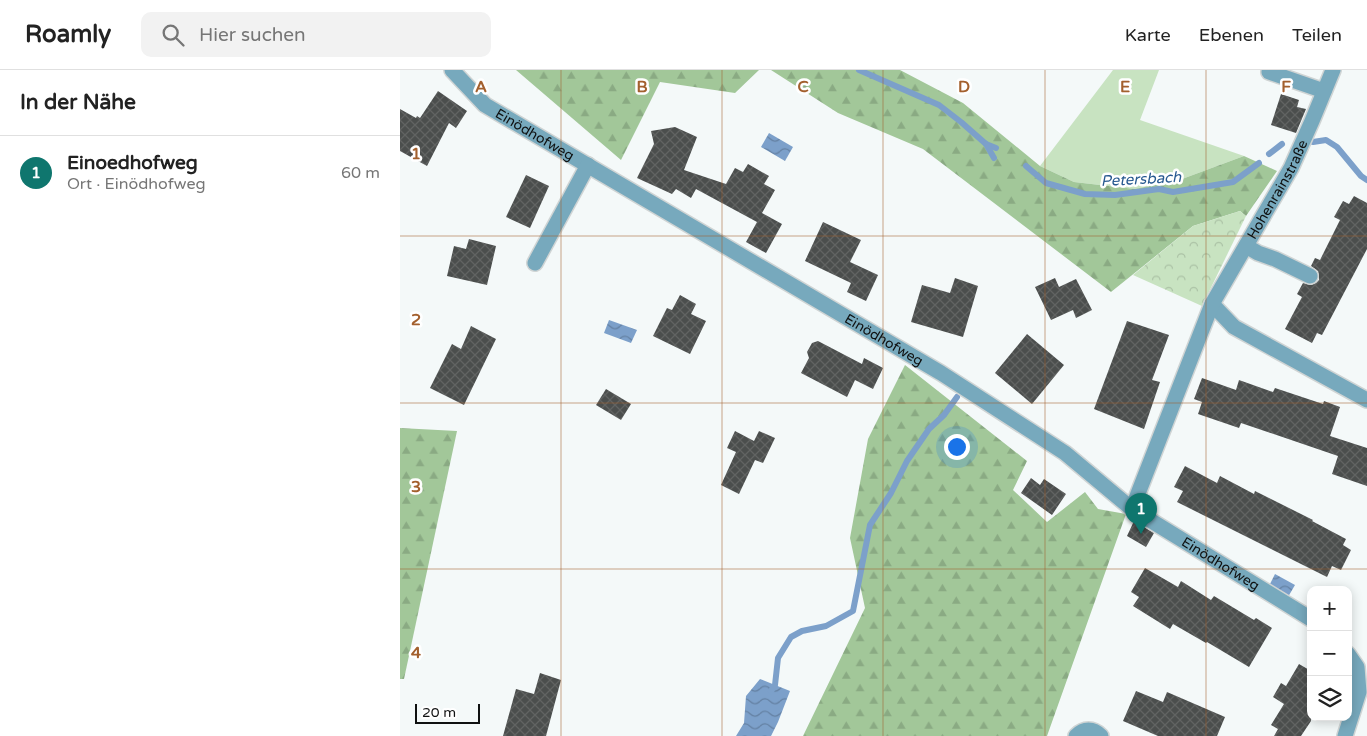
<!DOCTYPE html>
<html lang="de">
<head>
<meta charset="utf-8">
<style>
  body { margin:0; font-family:"Varela Round",sans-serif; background:#f2f2f2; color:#222 }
  .controls { position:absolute; right:15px; bottom:15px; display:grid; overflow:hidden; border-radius:10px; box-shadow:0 2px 12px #0003 }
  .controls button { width:45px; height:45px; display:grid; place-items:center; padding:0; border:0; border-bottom:1px solid #e0e0e0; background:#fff; color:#222; font:25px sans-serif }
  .scale { position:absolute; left:15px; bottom:12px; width:65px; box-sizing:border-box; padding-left:5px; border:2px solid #0f1111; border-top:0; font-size:14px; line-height:18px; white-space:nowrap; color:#0f1111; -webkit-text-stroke:4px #fff; paint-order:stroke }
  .you { position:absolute; left:556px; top:376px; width:18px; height:18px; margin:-12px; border:4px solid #fff; border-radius:50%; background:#1a73e8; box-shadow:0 0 0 8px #1a73e833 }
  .badge { display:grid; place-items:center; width:32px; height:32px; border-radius:50%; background:#0f766e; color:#fff; font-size:16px; font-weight:700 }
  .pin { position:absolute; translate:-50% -41px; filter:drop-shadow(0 1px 2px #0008) }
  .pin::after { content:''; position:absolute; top:26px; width:18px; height:15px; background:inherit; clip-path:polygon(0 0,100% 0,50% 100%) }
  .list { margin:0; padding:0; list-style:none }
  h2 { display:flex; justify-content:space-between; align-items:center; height:65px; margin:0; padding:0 20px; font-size:21px }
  h2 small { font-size:16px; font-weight:400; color:#767676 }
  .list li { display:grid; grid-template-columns:32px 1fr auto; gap:15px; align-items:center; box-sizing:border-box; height:75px; padding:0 20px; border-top:1px solid #e0e0e0 }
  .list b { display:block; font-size:19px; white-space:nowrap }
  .list p { margin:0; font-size:16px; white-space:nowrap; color:#767676 }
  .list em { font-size:16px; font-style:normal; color:#767676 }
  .icon { flex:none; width:28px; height:28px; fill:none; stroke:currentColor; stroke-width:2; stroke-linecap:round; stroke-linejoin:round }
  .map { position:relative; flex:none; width:967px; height:666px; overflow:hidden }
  header { display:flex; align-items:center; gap:30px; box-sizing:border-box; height:70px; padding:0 25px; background:#fff; border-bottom:1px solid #e0e0e0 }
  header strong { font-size:24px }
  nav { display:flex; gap:28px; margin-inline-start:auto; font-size:18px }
  .search { width:350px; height:45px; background:#f2f2f2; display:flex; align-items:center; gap:12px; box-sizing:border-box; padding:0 18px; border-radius:10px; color:#767676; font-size:19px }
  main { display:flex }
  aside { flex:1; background:#fff }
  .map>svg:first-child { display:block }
</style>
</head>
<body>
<header>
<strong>Roamly</strong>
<div class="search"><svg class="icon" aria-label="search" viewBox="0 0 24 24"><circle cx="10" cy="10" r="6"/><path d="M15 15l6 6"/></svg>Hier suchen</div>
<nav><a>Karte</a><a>Ebenen</a><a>Teilen</a></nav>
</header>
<main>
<aside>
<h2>In der Nähe<small></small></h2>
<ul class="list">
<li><span class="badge">1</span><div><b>Einoedhofweg</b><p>Ort · Einödhofweg</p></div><em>60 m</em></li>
</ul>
</aside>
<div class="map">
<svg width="967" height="666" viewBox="0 0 967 666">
  <defs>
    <pattern id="forest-firs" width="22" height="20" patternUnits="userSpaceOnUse" patternTransform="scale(1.25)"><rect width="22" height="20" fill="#a2c799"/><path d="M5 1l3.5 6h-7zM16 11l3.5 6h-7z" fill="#8aaa83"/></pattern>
    <pattern id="park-crowns" width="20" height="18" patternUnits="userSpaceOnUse" patternTransform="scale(1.25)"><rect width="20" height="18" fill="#c8e3c1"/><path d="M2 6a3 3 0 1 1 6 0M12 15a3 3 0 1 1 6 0" fill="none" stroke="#abc2a5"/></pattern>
    <pattern id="water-waves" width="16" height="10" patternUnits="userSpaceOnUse" patternTransform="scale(1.25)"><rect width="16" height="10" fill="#7ca0ca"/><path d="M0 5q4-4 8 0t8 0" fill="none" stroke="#6481a3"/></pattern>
    <pattern id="building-cross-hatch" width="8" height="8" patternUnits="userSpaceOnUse" patternTransform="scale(1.25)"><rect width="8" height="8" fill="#4b4e4d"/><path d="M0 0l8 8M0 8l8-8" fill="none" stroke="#616362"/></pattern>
  </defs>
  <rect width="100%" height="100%" fill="#f4f9f9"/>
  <path fill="#c8e3c1" d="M 713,0 L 759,0 L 740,50 L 844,86 L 782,109 L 735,119 L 674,112 L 640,96 Z"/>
  <g fill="url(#forest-firs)">
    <path d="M 116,0 L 359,0 L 335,23 L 260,12 L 221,90 Z"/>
    <path d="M 371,0 L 500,0 L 563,33 L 640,96 L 674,112 L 735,119 L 782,109 L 844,86 L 877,101 L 846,146 L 840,141 L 793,156 L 711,222 L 523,79 L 438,43 Z"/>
    <path d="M 505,295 L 627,391 L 613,420 L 647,452 L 685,422 L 698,439 L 726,444 L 647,666 L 403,666 L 465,538 L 450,468 L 468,369 Z"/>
    <path d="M 0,358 L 57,361 L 4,609 L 0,609 Z"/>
  </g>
  <path fill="url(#park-crowns)" d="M 840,141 L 846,146 L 802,236 L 733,205 L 793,156 Z"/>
  <g fill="url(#water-waves)">
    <path d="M 369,63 L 393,77 L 385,91 L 361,77 Z"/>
    <path d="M 209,250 L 237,260 L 231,273 L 204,263 Z"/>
    <path d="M 875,504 L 895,515 L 888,527 L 869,516 Z"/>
    <path d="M 360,609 L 390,621 L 378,652 L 371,666 L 336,666 L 344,653 L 346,626 Z"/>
  </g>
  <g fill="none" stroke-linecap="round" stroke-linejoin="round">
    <g stroke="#7ca0ca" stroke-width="6">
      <path d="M 459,0 L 539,35 L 561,52 L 586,74 L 596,78"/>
      <path d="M 913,72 L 926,70 L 937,77 L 961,106 L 967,110"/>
      <path d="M 586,74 L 594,88"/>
      <path d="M 869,84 L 882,74"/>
      <path d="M 626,96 L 646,113 L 685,124 L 715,125 L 759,119 L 773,122 L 833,112 L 859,93"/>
      <path d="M 371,621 L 375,615 L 378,588 L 391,567 L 402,561 L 426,556 L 453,541 L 470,455 L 491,423 L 507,391 L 529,359 L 544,345 L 557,327"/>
    </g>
  </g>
  <g fill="url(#building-cross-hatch)">
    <path d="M 38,21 L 67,41 L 56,58 L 49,53 L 27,96 L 0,81 L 0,39 L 16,48 L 17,46 L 20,48 Z"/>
    <path d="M 881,24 L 899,30 L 897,37 L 906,39 L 896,63 L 871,55 Z"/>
    <path d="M 275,57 L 297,67 L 284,100 L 326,114 L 335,98 L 343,102 L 348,94 L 369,106 L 364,114 L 375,120 L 362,143 L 382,154 L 366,183 L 346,172 L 357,152 L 296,119 L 291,128 L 276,119 L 272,124 L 237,108 L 254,74 L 251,61 Z"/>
    <path d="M 126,105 L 149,116 L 130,158 L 106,147 Z"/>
    <path d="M 954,126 L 967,133 L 967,179 L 922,265 L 917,263 L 912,273 L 885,259 L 902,227 L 897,224 L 903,213 L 911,215 L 916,213 L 919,210 L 919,206 L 918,201 L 911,196 L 915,188 L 920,190 L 940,150 L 934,147 L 943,131 L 949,134 Z"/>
    <path d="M 423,152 L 461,170 L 450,192 L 478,205 L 466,231 L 447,222 L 451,213 L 405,191 Z"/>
    <path d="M 69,169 L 96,176 L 87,215 L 47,206 L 54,176 L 66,179 Z"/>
    <path d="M 555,208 L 578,216 L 563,267 L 511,252 L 522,215 L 550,223 Z"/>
    <path d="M 655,208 L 659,217 L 676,209 L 692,240 L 676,248 L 673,240 L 651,250 L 635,217 Z"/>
    <path d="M 280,225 L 296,234 L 291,244 L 306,251 L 290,284 L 253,266 L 267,238 L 272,240 Z"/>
    <path d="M 727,251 L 769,265 L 752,310 L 760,312 L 744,359 L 694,339 Z"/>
    <path d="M 71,256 L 96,269 L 64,335 L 30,318 L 52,274 L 61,279 Z"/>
    <path d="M 627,264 L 664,295 L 632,334 L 595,303 Z"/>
    <path d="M 418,271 L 462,294 L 464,288 L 483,298 L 473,319 L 455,310 L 447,327 L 401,303 L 409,288 L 407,282 L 412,273 Z"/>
    <path d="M 802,308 L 836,320 L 839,310 L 873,322 L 875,318 L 923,334 L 924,331 L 940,337 L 930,366 L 967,378 L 967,416 L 932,404 L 938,386 L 841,353 L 839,358 L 798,344 L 802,332 L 794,329 Z"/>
    <path d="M 206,319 L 231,334 L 221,350 L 196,335 Z"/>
    <path d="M 335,361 L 354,371 L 359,361 L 375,368 L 363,393 L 355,390 L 339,424 L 321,415 L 336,382 L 327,378 Z"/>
    <path d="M 785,396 L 817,413 L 820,406 L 854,424 L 855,421 L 913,450 L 912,451 L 946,469 L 943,475 L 951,480 L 941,500 L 932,496 L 927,507 L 777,432 L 783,421 L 774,417 Z"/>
    <path d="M 631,408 L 640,415 L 644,409 L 666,424 L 652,445 L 621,423 Z"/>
    <path d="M 734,451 L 754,463 L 746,477 L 727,466 Z"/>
    <path d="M 745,498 L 778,517 L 781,511 L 811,530 L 814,526 L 854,550 L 856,548 L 872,558 L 849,597 L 807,572 L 806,573 L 773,554 L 770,559 L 733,536 L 739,527 L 731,522 Z"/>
    <path d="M 899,594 L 911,601 L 911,651 L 901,666 L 874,666 L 878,659 L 871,655 L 884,634 L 873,627 L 881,613 L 886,616 Z"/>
    <path d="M 140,603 L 161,610 L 146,666 L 103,666 L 116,619 L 134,624 Z"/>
    <path d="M 736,621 L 763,632 L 767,622 L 825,647 L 817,666 L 758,666 L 723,651 Z"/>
  </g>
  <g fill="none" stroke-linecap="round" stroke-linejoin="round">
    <defs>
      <g id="minor">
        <path id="s1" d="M 52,0 L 85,35 L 541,303 L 665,383 L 732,439 L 911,549"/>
        <path d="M 869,2 L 924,21"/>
        <path d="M 846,176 L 858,183 L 875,189 L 910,206"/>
        <path d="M 135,193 L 188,95"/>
        <path d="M 812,234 L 834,257 L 967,330"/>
        <path id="s2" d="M 732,439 L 812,234 L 891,98 L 912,51 L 933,0"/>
        <path d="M 676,666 C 684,658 693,658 701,666"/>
        <path d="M 945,666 L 959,622 L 957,597 L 948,584"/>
      </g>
    </defs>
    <use href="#minor" stroke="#cfd4d4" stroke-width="18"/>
    <use href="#minor" stroke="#77a9bd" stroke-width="15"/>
  </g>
  <path fill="none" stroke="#a3602e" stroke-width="1" stroke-opacity="0.55" d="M 161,0 L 161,666M 322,0 L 322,666M 483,0 L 483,666M 645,0 L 645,666M 806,0 L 806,666M 0,166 L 967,166M 0,333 L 967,333M 0,499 L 967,499"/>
  <g text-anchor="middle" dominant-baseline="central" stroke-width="5" stroke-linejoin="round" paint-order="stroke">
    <g font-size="14" fill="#0f1111" stroke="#fff">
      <text stroke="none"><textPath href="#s1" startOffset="106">Einödhofweg</textPath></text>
      <text stroke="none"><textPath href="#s2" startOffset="352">Hohenrainstraße</textPath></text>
      <text stroke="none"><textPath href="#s1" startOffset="511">Einödhofweg</textPath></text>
      <text stroke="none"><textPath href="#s1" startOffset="916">Einödhofweg</textPath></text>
    </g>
    <g font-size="15" font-style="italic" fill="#275990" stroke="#fff">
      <text transform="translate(741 109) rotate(-3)">Petersbach</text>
    </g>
  </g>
  <g font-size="16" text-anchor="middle" font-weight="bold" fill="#a3602e" stroke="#fff" stroke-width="5" stroke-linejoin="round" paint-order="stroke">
    <text x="81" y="22">A</text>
    <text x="242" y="22">B</text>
    <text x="403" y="22">C</text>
    <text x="564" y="22">D</text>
    <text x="725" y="22">E</text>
    <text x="886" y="22">F</text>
    <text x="16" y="89">1</text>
    <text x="16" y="255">2</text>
    <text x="16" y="422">3</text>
    <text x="16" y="588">4</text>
  </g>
</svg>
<div class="controls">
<button>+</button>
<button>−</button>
<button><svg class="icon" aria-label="layers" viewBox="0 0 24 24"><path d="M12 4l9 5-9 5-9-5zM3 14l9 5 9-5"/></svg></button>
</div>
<div class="scale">20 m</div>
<div class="you"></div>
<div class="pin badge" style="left:741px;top:464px">1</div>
</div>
</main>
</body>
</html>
